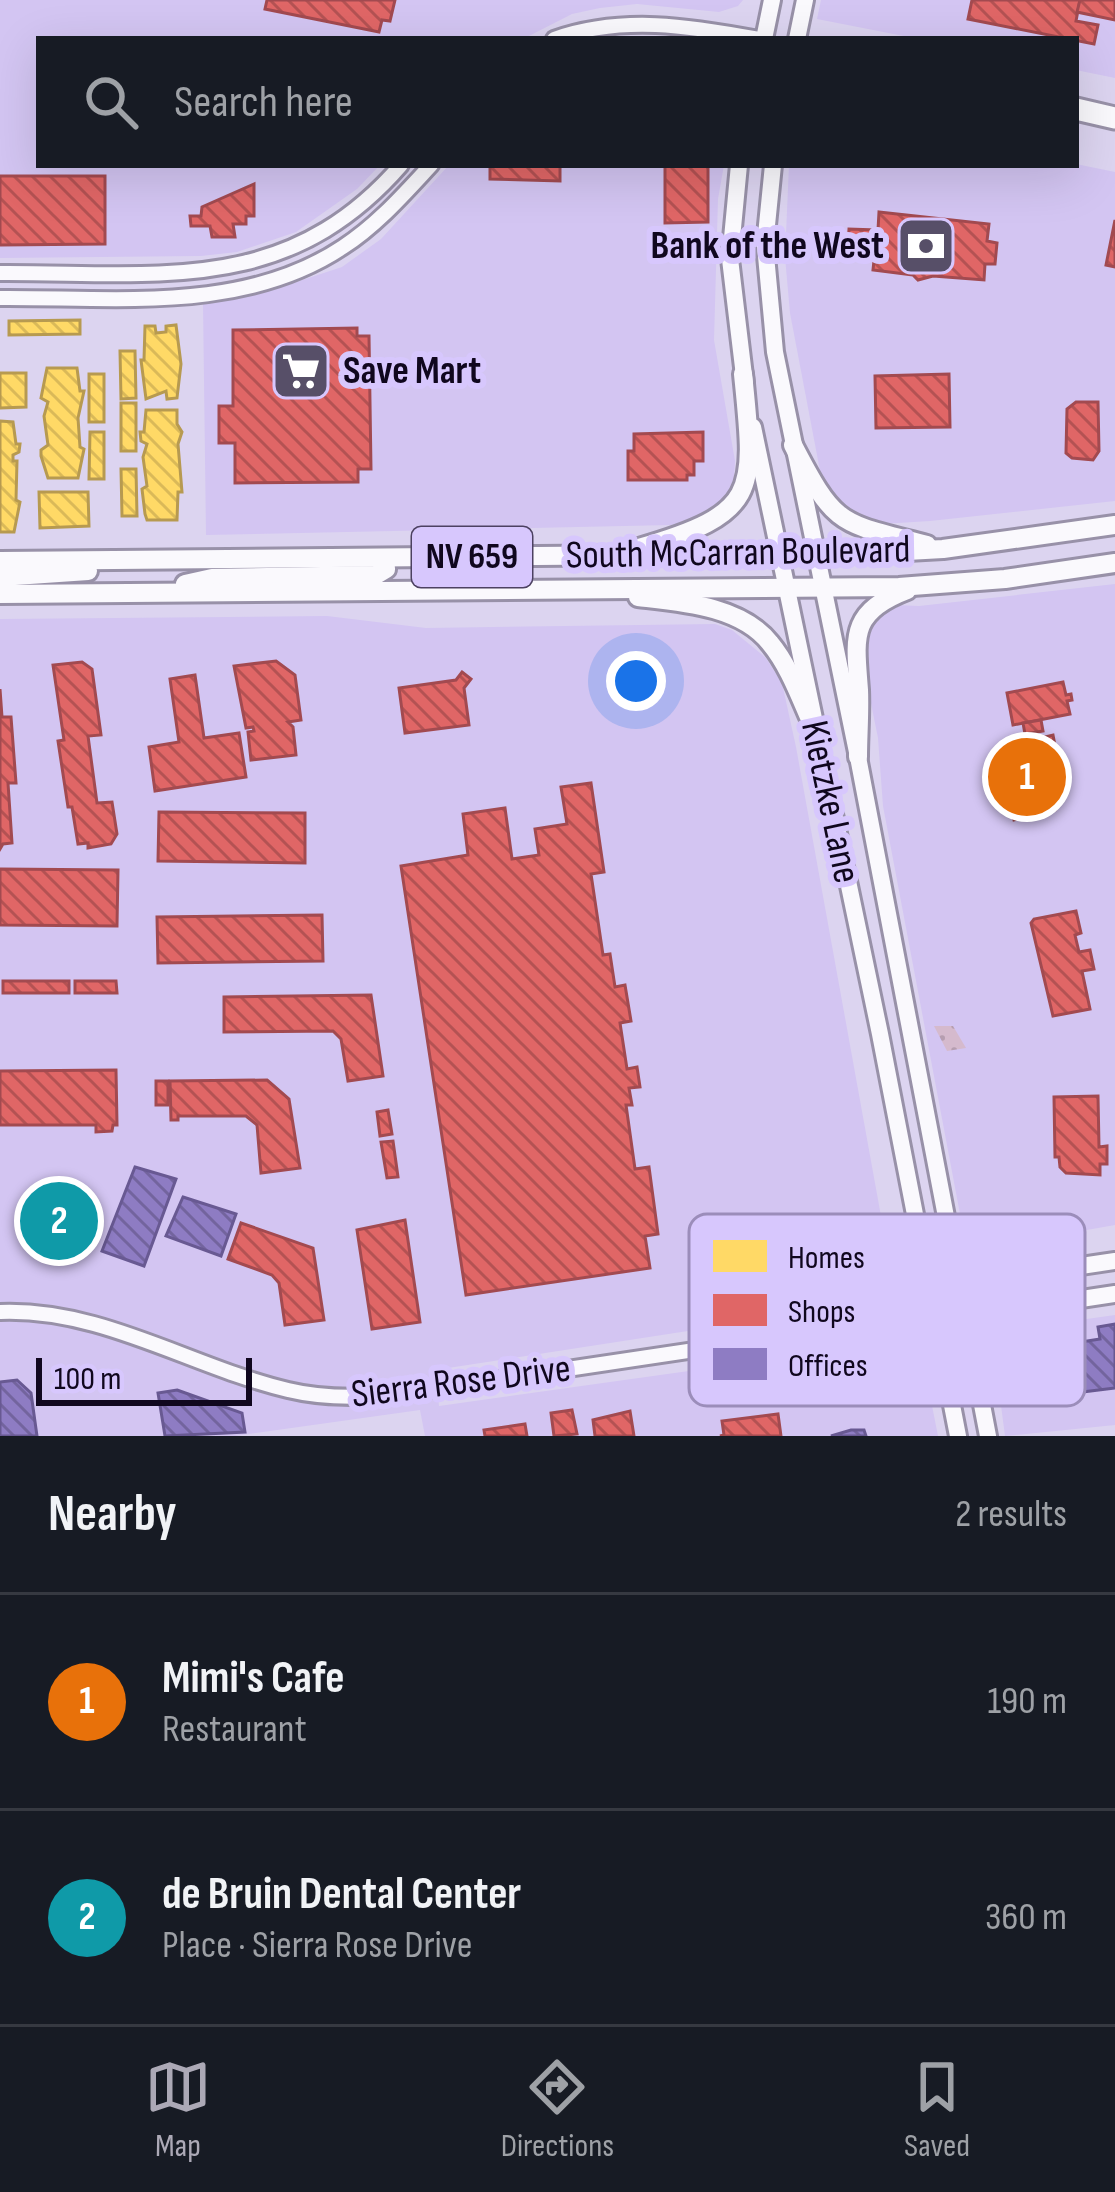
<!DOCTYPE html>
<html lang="en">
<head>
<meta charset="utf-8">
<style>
  body { margin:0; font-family:"Sofia Sans Condensed",sans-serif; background:#20242c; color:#f1f3f6 }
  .scale { position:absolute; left:36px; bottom:30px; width:216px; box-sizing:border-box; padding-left:12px; border:6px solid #10071e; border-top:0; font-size:33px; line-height:42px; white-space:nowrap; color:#10071e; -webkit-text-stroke:9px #d7c7fd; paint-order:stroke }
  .you { position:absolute; left:636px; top:681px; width:42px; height:42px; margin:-30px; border:9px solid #fff; border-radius:50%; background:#1a73e8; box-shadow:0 0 0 18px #1a73e833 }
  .badge { display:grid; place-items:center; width:78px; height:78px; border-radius:50%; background:#aca9b6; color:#fff; font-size:39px; font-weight:700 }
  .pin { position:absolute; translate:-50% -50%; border:6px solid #fff; box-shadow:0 3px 12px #0006 }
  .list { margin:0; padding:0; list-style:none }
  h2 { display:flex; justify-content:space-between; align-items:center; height:156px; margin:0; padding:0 48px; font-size:51px }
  h2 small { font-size:39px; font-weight:400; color:#9ea1a6 }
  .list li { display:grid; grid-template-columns:78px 1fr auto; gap:36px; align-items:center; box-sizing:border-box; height:216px; padding:0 48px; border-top:3px solid #363941 }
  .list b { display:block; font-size:45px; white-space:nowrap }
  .list p { margin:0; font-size:39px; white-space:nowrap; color:#9ea1a6 }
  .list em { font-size:39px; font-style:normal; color:#9ea1a6 }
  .icon { flex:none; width:66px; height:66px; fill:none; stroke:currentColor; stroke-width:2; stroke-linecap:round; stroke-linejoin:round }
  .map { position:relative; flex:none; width:1115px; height:1436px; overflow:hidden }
  .search { position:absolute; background:#171b24; box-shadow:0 12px 48px #0002; left:36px; right:36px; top:36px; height:132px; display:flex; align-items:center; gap:30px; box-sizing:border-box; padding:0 42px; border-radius:0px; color:#9ea1a6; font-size:45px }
  .sheet { height:588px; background:#171b24 }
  nav { display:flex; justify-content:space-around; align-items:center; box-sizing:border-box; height:168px; border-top:3px solid #363941; background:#171b24; font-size:33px; color:#9ea1a6 }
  nav a { display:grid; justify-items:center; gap:6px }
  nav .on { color:#aca9b6 }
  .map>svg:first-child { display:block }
</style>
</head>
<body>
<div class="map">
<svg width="1115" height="1436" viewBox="0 0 1115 1436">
  <defs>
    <pattern id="grass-dots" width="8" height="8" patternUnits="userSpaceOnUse" patternTransform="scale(3)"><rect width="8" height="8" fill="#d5bacd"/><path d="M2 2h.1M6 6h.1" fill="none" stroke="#b69eb0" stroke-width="1.8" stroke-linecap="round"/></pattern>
    <pattern id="homes-back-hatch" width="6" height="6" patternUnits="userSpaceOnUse" patternTransform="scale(3)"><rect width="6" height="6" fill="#ffd966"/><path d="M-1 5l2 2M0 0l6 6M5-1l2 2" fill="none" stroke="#dab958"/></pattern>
    <pattern id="shops-back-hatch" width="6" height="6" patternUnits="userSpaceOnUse" patternTransform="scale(3)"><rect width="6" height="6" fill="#e06666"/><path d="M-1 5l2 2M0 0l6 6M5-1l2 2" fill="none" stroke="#b45253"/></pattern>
    <pattern id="offices-back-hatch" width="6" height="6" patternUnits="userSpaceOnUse" patternTransform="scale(3)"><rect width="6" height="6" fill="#8e7cc3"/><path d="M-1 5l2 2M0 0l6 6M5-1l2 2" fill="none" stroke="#73649e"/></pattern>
  </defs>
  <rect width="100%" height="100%" fill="#dcd4f0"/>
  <g fill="#d3c5f2">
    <path d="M 0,0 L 743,0 L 738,6 L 719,12 L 637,4 L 600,8 L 572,14 L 523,39 L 39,39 L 39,165 L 380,165 L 357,189 L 296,232 L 237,252 L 201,256 L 0,258 Z"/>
    <path d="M 821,0 L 1115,0 L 1115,78 L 1076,70 L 1076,39 L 919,39 L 817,19 Z"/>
    <path d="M 1076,164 L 1115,172 L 1115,501 L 930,521 L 881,524 L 856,519 L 839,507 L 821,476 L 790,313 L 785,257 L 789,165 Z"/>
    <path d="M 449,165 L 724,165 L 718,199 L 714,340 L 735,461 L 734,480 L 723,502 L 701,520 L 671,525 L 206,535 L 203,303 L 272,290 L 342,267 L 381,239 Z"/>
    <path d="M 1115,584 L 1115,1225 L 967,1251 L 883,806 L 878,738 L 862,659 L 865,636 L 879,614 L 896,605 L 919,606 Z"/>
    <path d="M 327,616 L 426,628 L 715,624 L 732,630 L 766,658 L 782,683 L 796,747 L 896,1299 L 435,1370 L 439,1406 L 904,1341 L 916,1343 L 921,1350 L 938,1436 L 425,1436 L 420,1410 L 235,1436 L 0,1436 L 0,619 Z"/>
    <path d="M 1115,1315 L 1115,1425 L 1005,1436 L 993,1345 L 999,1335 L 1008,1330 Z"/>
  </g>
  <path fill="url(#grass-dots)" d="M 934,1026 L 953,1026 L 966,1048 L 947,1051 Z"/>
  <g fill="url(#homes-back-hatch)" stroke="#b79a50" stroke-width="3">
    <path d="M 80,320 L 80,334 L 9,335 L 9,321 Z"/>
    <path d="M 176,325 L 181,364 L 177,398 L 167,399 L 166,391 L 146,399 L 141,360 L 144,360 L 145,326 L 155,326 L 156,333 L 166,332 L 166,326 Z"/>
    <path d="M 120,351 L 135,351 L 136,398 L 121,399 Z"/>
    <path d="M 47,368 L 77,368 L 80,391 L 84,391 L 78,418 L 80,447 L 84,449 L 78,478 L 48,478 L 41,456 L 41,450 L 48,445 L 44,416 L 48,402 L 41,398 Z"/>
    <path d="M 0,373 L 26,373 L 26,407 L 0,408 Z"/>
    <rect x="89" y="374" width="15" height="48"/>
    <rect x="121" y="403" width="15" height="48"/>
    <path d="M 146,410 L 177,410 L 177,424 L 182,432 L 178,444 L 182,492 L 178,492 L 177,520 L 147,520 L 145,514 L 142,489 L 147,486 L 143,457 L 147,444 L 141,441 L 140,432 L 144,432 Z"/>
    <path d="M 0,421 L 13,422 L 16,444 L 20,444 L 19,452 L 13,455 L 13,461 L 17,461 L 16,500 L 20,502 L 14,532 L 0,532 Z"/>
    <path d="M 90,432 L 104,432 L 104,479 L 89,479 Z"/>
    <path d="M 121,469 L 136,469 L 137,516 L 122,516 Z"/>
    <path d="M 39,492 L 88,492 L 89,526 L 40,528 Z"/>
  </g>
  <g fill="url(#shops-back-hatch)" stroke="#a24a50" stroke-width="3">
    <path d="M 267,0 L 395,0 L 390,21 L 382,20 L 379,32 L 265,9 Z"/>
    <path d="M 972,0 L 1080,0 L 1076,21 L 1098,25 L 1094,44 L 968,19 Z"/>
    <path d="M 1080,0 L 1115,0 L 1115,20 L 1077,12 Z"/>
    <path d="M 490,165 L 560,165 L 560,181 L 490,179 Z"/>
    <path d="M 665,165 L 708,165 L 708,222 L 665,223 Z"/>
    <path d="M 0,176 L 105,176 L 105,244 L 0,245 Z"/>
    <path d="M 254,184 L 254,216 L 246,216 L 246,224 L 233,224 L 235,237 L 212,237 L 210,226 L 191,226 L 190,216 L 201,216 L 202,207 Z"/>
    <path d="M 879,212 L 989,224 L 987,241 L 997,243 L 995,264 L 985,264 L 984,280 L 933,276 L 918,280 L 913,275 L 873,270 L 875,251 L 848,249 L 849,229 L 878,230 Z"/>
    <path d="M 1115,220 L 1115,267 L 1106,265 Z"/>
    <path d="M 357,328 L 357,336 L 369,336 L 371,469 L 358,469 L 358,482 L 235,483 L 235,443 L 219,443 L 219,406 L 233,406 L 233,330 Z"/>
    <path d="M 949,374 L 950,427 L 876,428 L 875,376 Z"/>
    <path d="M 1076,402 L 1098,402 L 1099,451 L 1093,460 L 1072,458 L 1066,453 L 1067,409 Z"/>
    <path d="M 703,432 L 703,461 L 694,461 L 694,475 L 687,475 L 687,480 L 628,480 L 628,451 L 634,451 L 634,434 Z"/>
    <path d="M 276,661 L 295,675 L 301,720 L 288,722 L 293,727 L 296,755 L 251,760 L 248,732 L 254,731 L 253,727 L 246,728 L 234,666 Z"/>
    <path d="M 82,662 L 92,669 L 101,735 L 88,736 L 97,803 L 112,802 L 117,834 L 111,844 L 88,848 L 88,843 L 78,844 L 72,807 L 68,807 L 58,741 L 64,740 L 53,665 Z"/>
    <path d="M 462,672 L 471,679 L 464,688 L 469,725 L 405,733 L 399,688 L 456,680 Z"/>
    <path d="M 195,675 L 204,738 L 239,733 L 246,777 L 155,791 L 149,747 L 179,742 L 170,679 Z"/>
    <path d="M 1063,682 L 1066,695 L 1071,694 L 1072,700 L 1067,701 L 1070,714 L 1013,725 L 1007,693 Z"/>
    <path d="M 0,689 L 2,717 L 11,717 L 16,783 L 8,783 L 12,843 L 3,844 L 0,849 Z"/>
    <path d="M 1041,720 L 1043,731 L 1025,734 L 1023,723 Z"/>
    <path d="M 1053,735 L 1057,756 L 1052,757 L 1059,789 L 1051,791 L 1055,810 L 1014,820 L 1012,811 L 1008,812 L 1005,792 L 1000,788 L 995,766 L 998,760 L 1023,754 L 1020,743 Z"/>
    <path d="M 591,783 L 604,872 L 591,874 L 603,955 L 610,954 L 615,987 L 625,985 L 631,1021 L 620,1023 L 627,1069 L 637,1067 L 640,1087 L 629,1088 L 632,1105 L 626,1105 L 635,1169 L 649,1167 L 658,1234 L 645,1236 L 650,1268 L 466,1295 L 401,866 L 468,855 L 463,814 L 505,808 L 512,859 L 539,855 L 535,829 L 567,824 L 561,787 Z"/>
    <path d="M 159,812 L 305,813 L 305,863 L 158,861 Z"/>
    <path d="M 0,869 L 118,870 L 117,926 L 0,925 Z"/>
    <path d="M 1076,911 L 1081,933 L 1075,935 L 1079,952 L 1090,950 L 1094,969 L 1082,971 L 1090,1009 L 1053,1016 L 1031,923 L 1034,919 Z"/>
    <path d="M 322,915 L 323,961 L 158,963 L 157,917 Z"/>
    <rect x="3" y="981" width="66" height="12"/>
    <path d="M 75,981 L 116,981 L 117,993 L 75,993 Z"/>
    <path d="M 371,995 L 383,1076 L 348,1081 L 341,1039 L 333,1031 L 224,1032 L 224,997 Z"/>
    <path d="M 116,1070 L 117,1125 L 113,1125 L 112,1131 L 96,1132 L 96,1125 L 0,1125 L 0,1071 Z"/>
    <path d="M 267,1080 L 289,1099 L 300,1168 L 261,1173 L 257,1125 L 246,1116 L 178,1116 L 178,1120 L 171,1120 L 170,1081 Z"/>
    <rect x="156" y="1081" width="12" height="24"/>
    <path d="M 1098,1096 L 1099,1147 L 1107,1146 L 1107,1164 L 1100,1164 L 1100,1175 L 1066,1173 L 1060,1167 L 1059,1157 L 1055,1157 L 1054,1097 Z"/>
    <path d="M 388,1110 L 392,1134 L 380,1136 L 377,1112 Z"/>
    <path d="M 393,1141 L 398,1177 L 387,1178 L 381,1142 Z"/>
    <path d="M 405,1220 L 420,1322 L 372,1329 L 357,1230 Z"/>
    <path d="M 241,1223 L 313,1248 L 324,1320 L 285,1325 L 279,1283 L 272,1275 L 228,1259 Z"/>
    <path d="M 572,1410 L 577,1434 L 554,1436 L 551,1413 Z"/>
    <path d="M 630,1411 L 634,1436 L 595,1436 L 593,1420 Z"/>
    <path d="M 778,1414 L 781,1436 L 720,1436 L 724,1435 L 722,1421 Z"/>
    <path d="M 525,1424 L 527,1436 L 485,1436 L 484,1430 Z"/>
  </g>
  <g fill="url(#offices-back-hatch)" stroke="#685992" stroke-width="3">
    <path d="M 135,1167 L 176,1179 L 144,1266 L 102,1251 Z"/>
    <path d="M 36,1191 L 98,1214 L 89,1248 L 22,1224 Z"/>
    <path d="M 183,1197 L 236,1214 L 221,1256 L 166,1236 Z"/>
    <path d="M 1115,1324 L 1115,1388 L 1082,1392 L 1081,1388 L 1076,1389 L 1077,1395 L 1063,1397 L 1063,1392 L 1056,1393 L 1049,1347 L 1100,1339 L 1098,1327 Z"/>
    <path d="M 17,1380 L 31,1393 L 37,1436 L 0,1436 L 0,1382 Z"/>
    <path d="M 177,1390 L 242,1413 L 245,1432 L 165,1436 L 158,1393 Z"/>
    <path d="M 851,1430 L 864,1430 L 866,1436 L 831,1436 Z"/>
  </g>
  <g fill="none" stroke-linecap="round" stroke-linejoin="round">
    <defs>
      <g id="tertiary">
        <path d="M 554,39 C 622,15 690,26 759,39"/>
        <path d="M 0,273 C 158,272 286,297 401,165"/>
        <path d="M 0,298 C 114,297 243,314 343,247 C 377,225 404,194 431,165"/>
        <path d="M 0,1312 C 102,1308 191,1367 288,1390 C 325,1399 362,1398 400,1394 L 788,1336 L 816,1338 L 935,1321"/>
        <path d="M 788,1336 L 815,1322 L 932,1303"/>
      </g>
      <g id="secondary">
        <path d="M 764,39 L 772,0"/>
        <path d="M 797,39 L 805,0"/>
        <path d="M 739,165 L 730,259 L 745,384"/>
        <path d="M 773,165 L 765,245 L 775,352 L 858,757 L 988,1436"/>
        <path d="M 753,427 L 880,1034 L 958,1436"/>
        <path d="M 932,1303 L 960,1284 L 1115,1261"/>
        <path d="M 935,1321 L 1115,1294"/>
      </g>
      <g id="primary">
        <path d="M 793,445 C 836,528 839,522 927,545"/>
        <path d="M 639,548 C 760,513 755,492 743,374"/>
        <path d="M 0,561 L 871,553 L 943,549 L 1115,525"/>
        <path d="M 0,577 L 88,571"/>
        <path d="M 185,584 L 212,578 L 376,575 L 386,569 L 385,558"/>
        <path d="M 0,594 L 899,587 L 1005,579 L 1115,563"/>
        <path d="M 638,597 C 682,602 741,606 770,643 C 790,667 801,700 814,728"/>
        <path d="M 858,757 C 858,735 860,712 859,690 C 855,637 849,612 907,590"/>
      </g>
      <path id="motorway" d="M 1076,109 L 1115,118"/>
    </defs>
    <use href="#tertiary" stroke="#9891a8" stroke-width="20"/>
    <use href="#secondary" stroke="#9891a8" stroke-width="22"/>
    <use href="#primary" stroke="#9891a8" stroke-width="24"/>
    <use href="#motorway" stroke="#9891a8" stroke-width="27"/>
    <use href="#tertiary" stroke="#faf9fd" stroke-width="14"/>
    <use href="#secondary" stroke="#faf9fd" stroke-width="16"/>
    <use href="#primary" stroke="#faf9fd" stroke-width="18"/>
    <use href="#motorway" stroke="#faf9fd" stroke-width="21"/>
  </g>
  <defs>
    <symbol id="bank-square" viewBox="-11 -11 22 22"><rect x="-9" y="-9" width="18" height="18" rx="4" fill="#574f68" stroke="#d7c7fd"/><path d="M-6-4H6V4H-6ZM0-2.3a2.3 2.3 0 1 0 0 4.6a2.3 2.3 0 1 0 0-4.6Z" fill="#fff"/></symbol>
    <symbol id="supermarket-square" viewBox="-11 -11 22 22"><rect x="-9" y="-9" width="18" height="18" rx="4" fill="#574f68" stroke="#d7c7fd"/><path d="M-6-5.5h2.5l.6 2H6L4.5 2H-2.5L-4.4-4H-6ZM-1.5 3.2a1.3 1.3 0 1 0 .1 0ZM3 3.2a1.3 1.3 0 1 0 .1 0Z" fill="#fff"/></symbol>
  </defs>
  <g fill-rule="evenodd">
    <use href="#bank-square" x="893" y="213" width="66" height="66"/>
    <use href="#supermarket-square" x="268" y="338" width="66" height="66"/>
  </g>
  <g text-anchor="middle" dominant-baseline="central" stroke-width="12" stroke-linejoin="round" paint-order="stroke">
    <rect fill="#d7c7fd" stroke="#4c4161" stroke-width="3" x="412" y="527" width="120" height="60" rx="9"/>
    <g font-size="36" font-weight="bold" fill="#10071e">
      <text x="472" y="557">NV 659</text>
    </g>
    <g font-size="39" font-weight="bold" fill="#10071e" stroke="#d7c7fd" text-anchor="end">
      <text x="884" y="246">Bank of the West</text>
      <text x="343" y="371" text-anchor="start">Save Mart</text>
    </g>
    <g font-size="39" fill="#10071e" stroke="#d7c7fd">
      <text transform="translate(738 553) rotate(-1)">South McCarran Boulevard</text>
      <text transform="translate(830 802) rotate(78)">Kietzke Lane</text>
      <text transform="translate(461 1382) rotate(-7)">Sierra Rose Drive</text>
    </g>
  </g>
  <rect x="689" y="1214" width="396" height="192" rx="18" fill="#d7c7fd" stroke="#9b8dba" stroke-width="3"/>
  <rect x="713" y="1240" width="54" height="32" fill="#ffd966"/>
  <rect x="713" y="1294" width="54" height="32" fill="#e06666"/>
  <rect x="713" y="1348" width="54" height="32" fill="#8e7cc3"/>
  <g font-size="33" fill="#10071e">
    <text x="788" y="1268">Homes</text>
    <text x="788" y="1322">Shops</text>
    <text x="788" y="1376">Offices</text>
  </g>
</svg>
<div class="scale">100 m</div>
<div class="you"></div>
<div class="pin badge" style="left:1027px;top:777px;background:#e8710a">1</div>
<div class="pin badge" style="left:59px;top:1221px;background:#0f9aa8">2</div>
<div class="search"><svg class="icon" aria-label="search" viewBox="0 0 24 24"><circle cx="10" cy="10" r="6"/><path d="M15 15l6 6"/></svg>Search here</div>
</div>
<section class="sheet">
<h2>Nearby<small>2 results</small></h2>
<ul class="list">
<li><span class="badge" style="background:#e8710a">1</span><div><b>Mimi's Cafe</b><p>Restaurant</p></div><em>190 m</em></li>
<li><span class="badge" style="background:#0f9aa8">2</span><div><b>de Bruin Dental Center</b><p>Place · Sierra Rose Drive</p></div><em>360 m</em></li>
</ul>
</section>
<nav>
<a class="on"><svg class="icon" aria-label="map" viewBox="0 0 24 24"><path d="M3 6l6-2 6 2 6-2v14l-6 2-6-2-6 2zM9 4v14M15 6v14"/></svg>Map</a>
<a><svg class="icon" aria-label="directions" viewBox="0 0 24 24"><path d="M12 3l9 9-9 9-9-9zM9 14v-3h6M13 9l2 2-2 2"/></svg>Directions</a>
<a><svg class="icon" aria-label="saved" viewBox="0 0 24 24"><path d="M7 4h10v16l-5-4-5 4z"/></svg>Saved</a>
</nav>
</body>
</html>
